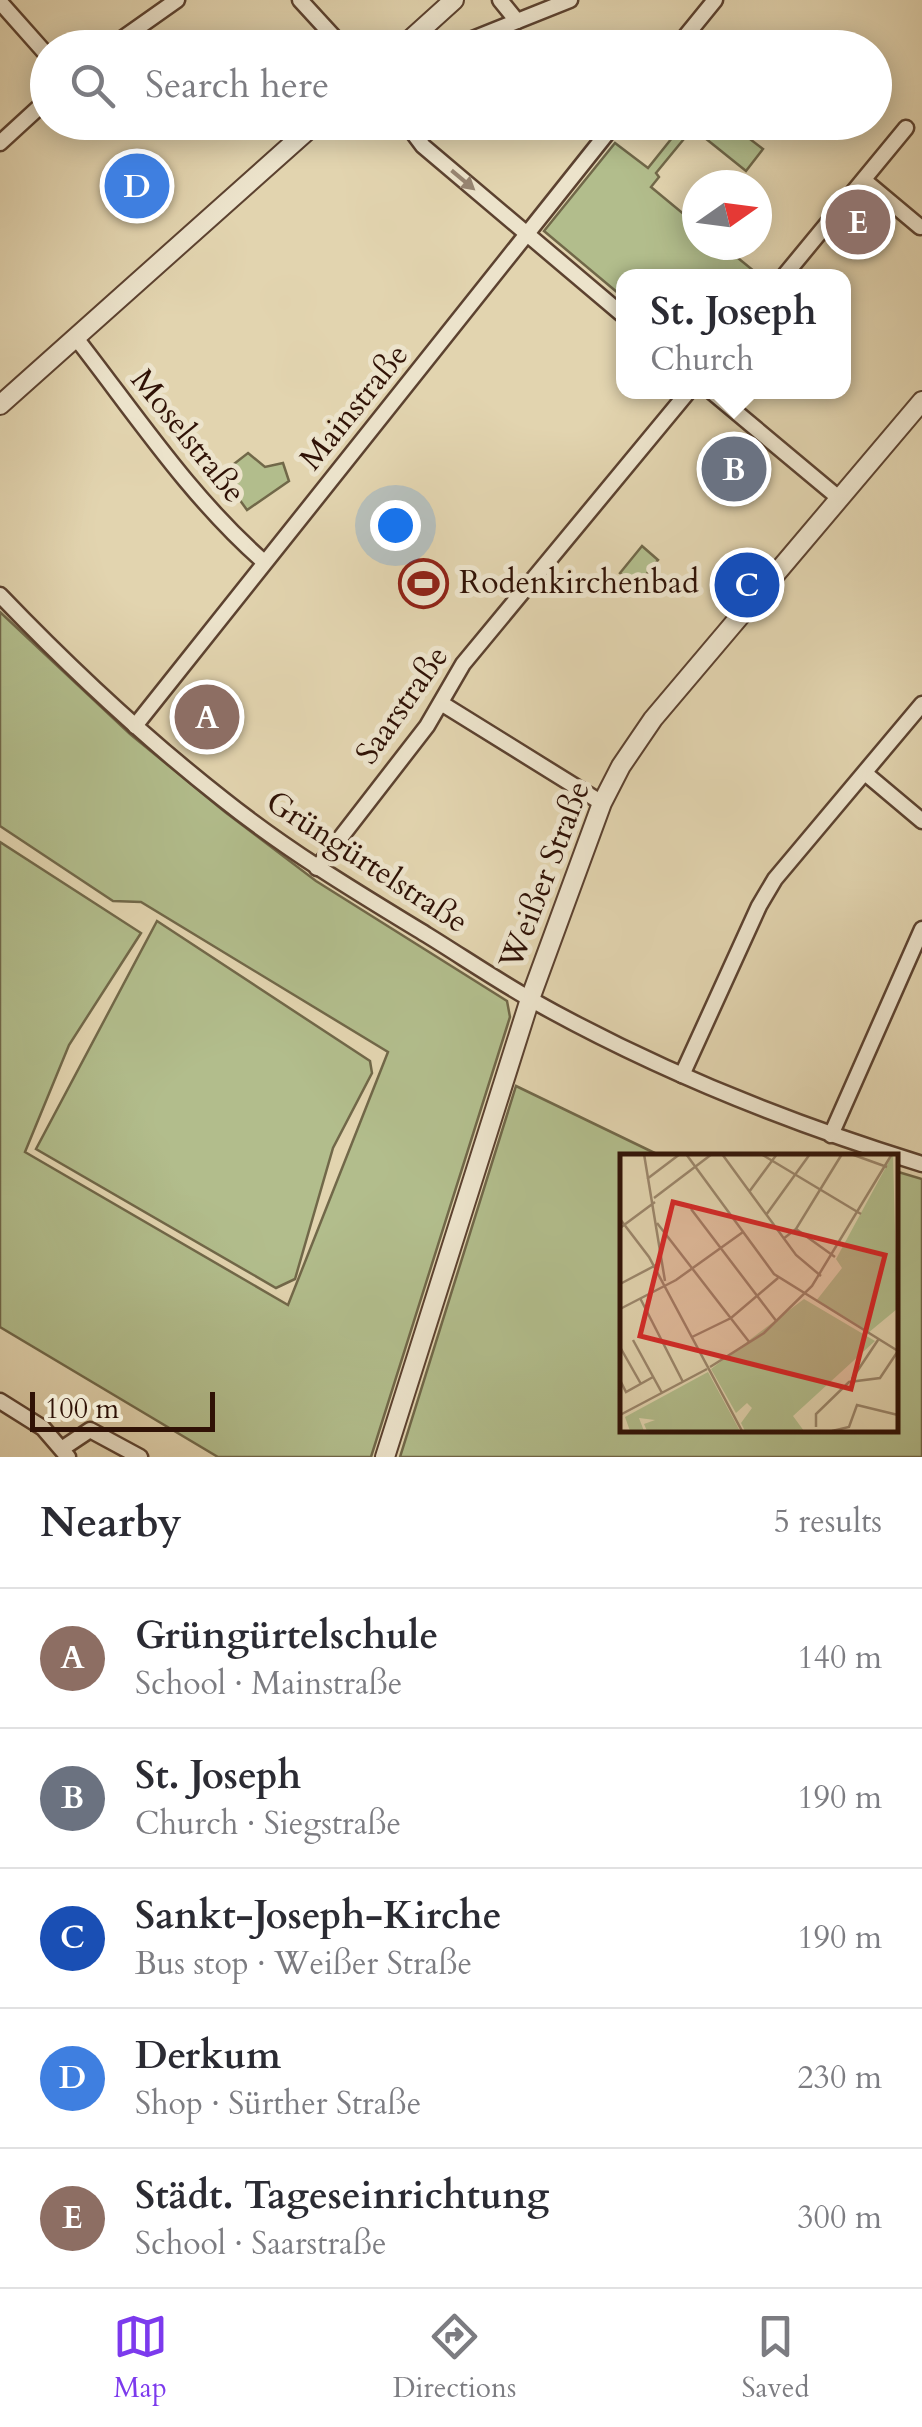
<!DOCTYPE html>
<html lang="en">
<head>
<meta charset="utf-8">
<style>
  body { margin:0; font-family:Cardo,serif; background:#f2f2f3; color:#2b2b33 }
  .compass { position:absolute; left:682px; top:170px; width:90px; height:90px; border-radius:50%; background:#fff; box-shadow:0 5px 25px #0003; rotate:76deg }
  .scale { position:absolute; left:30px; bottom:25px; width:185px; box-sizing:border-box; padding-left:10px; border:5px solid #301206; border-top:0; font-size:28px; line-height:35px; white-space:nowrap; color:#301206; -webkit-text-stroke:8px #ece3cb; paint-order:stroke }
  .you { position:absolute; left:395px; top:525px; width:35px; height:35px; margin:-25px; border:8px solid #fff; border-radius:50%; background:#1a73e8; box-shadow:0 0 0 15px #1a73e833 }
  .badge { display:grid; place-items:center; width:65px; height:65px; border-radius:50%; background:#7c3aed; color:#fff; font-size:32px; font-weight:700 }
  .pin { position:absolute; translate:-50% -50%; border:5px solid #fff; box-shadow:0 2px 10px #0006 }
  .popup { position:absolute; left:616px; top:269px; width:235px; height:130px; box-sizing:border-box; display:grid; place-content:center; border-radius:20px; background:#fff; filter:drop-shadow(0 2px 8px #0005); font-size:32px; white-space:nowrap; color:#7c7c81 }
  .popup b { font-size:38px; color:#2b2b33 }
  .popup::after { content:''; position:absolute; left:50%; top:100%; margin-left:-20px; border:20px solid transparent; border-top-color:#fff }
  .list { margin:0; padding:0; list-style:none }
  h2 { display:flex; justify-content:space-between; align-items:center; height:130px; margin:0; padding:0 40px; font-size:42px }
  h2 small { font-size:32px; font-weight:400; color:#7c7c81 }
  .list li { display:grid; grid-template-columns:65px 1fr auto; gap:30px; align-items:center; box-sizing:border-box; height:140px; padding:0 40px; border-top:2px solid #e1e1e2 }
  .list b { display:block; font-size:38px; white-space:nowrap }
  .list p { margin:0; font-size:32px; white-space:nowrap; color:#7c7c81 }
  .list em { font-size:32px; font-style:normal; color:#7c7c81 }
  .icon { flex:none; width:55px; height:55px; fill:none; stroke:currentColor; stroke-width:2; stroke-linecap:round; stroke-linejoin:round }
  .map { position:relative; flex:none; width:922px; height:1457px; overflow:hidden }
  .search { position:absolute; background:#fff; box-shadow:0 5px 25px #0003; left:30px; right:30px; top:30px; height:110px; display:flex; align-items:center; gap:25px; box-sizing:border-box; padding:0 35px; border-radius:55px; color:#7c7c81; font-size:38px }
  .sheet { height:830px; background:#fff }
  nav { display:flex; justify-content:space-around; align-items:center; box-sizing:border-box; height:140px; border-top:2px solid #e1e1e2; background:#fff; font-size:28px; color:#7c7c81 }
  nav a { display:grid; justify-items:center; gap:5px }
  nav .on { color:#7c3aed }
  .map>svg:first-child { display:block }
</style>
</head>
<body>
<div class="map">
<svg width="922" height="1457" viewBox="0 0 922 1457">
  <rect width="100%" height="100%" fill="#e2d4af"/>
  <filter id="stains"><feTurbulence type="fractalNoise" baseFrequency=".002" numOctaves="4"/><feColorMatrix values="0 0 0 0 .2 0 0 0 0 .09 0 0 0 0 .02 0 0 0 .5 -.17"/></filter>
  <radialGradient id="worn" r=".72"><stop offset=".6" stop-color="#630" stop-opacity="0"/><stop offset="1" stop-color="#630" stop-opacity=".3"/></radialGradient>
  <g fill="#b2bd8c" stroke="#716849" stroke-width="2.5">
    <path d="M 684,123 L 697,123 L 656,173 L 659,177 L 651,187 L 697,225 L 697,245 L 722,245 L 760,276 L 624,276 L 624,298 L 544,231 L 615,143 L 648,168 Z"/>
    <path d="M 717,123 L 729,123 L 763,149 L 746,171 L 705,138 Z"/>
    <path d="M 248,453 L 265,467 L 283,463 L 289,481 L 247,510 L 221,474 Z"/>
    <path d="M 642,546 L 658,560 L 636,587 L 620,573 Z"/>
    <path d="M 0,612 L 130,734 L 225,812 L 316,881 L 507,1001 L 510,1017 L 371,1457 L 218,1457 L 0,1327 L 0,842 L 141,933 L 69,1045 L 25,1152 L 288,1305 L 388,1052 L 141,902 L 113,901 L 0,826 Z"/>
    <path d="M 157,921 L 370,1061 L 372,1073 L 333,1148 L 295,1279 L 276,1288 L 36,1149 Z"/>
    <path d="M 516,1086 L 663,1157 L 622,1157 L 622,1430 L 894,1430 L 895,1171 L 922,1179 L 922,1457 L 400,1457 Z"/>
  </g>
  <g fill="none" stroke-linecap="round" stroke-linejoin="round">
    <defs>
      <g id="minor">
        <path d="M 300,0 L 344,48"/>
        <path d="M 500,0 L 517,21"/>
        <path d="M 0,2 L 48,56"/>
        <path d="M 109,48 L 177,0"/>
        <path d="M 450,48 L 570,0"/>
        <path d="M 676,48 L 715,0"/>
        <path d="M 405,122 L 423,146 L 624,316"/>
        <path d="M 0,143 L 48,99"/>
        <path d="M 864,180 L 920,227"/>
        <path d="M 784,276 L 906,128"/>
        <path d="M 76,338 C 136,415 190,497 264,562"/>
        <path d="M 712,392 L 840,499"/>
        <path d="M 0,595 C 70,668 145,738 224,800 C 288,851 358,893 427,935 C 461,956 495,979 530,999 C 654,1069 786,1122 922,1164"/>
        <path d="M 441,703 L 602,803"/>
        <path d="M 135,726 L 616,122"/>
        <path d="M 865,773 L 922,821"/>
        <path d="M 317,868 L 427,726 L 463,664 L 688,392"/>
        <path d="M 682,1075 L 759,906 L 775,879 L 922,704"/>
        <path d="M 831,1135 L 922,929"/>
        <path d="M 0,1401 L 43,1428 L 68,1457"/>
        <path d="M 63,1448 L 90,1430 L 140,1457"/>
      </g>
      <g id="tertiary">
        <path d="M 401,48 L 454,0"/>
        <path d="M 0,405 L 317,122"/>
        <path d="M 385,1457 L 530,999 L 602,803 L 621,766 L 653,719 L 922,401"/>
      </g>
    </defs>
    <use href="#minor" stroke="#5c4230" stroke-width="19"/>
    <use href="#tertiary" stroke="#5c4230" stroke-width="22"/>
    <use href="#minor" stroke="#ece3cb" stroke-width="14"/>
    <use href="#tertiary" stroke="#ece3cb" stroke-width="18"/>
  </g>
  <defs><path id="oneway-solid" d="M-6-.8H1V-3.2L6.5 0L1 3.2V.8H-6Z" transform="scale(2.5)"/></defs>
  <use fill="#978572" href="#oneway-solid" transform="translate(463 180) rotate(40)"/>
  <defs>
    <symbol id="stadium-ring" viewBox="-11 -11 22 22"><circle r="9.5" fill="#ece3cb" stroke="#8f2418" stroke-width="1.5"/><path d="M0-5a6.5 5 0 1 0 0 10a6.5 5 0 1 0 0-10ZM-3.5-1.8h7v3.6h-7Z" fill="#8f2418"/></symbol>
  </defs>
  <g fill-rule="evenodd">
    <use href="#stadium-ring" x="396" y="556" width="55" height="55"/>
  </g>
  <g text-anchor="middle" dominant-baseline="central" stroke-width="10" stroke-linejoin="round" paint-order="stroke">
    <g font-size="32" fill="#301206" stroke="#ece3cb">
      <text transform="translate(354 407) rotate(-51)">Mainstraße</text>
      <text transform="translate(188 436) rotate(51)">Moselstraße</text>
      <text transform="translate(402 705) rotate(-55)">Saarstraße</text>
      <text transform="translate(367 862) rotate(33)">Grüngürtelstraße</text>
      <text transform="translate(545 875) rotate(-69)">Weißer Straße</text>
    </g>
    <g font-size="32" fill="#301206" stroke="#ece3cb" text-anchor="start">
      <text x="459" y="583">Rodenkirchenbad</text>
    </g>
  </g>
  <g transform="translate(620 1154)">
    <rect width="278" height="278" fill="#e2d4af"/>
    <path d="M 273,0 L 277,155 L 248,179 L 196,147 L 222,114 L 216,105 ZM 184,145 L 255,187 L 173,262 L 184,277 L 125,277 L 121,269 L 132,254 L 127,249 L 116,259 L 91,215 ZM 88,218 L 120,277 L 27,277 L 24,270 L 35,266 L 19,264 L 24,277 L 10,277 L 5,263 Z" fill="#b2bd8c"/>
    <path fill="none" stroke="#9b866b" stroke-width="2.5" d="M 24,0 L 45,127M 66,0 L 154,120 L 278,197M 102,0 L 176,101 L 201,122M 141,0 L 241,60M 231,0 L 267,13M 27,25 L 60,0M 129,38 L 157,0M 34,44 L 92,0M 71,55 L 157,168M 146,61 L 190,0M 0,65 L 29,103 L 122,277M 37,69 L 130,189M 0,74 L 35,48M 176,75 L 215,103M 163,85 L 176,75 L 222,0M 0,130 L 38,110M 20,144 L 63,228M 0,155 L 56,126 L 123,78M 72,183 L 111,164 L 158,124M 13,186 L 42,239M 0,193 L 21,230M 90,213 L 144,179 L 192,132 L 272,0M 232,225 L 258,186M 0,226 L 6,238 L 33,223M 0,261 L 87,215M 196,273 L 196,260 L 229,228 L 260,224 L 278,197M 212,277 L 229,273 L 237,251 L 278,261"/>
    <path fill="#d62828" fill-opacity="0.15" stroke="#d62828" stroke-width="5" d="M 53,48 L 265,101 L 231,235 L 20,182 Z"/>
    <rect width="278" height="278" fill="none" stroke="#301206" stroke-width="5"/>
  </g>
  <rect width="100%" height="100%" filter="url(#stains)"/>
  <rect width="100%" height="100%" fill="url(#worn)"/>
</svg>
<svg class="compass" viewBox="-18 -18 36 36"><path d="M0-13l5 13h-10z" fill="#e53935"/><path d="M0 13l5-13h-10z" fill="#7c7c81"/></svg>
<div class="scale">100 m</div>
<div class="you"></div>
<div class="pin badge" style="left:207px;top:717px;background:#8d6e63">A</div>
<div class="pin badge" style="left:734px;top:469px;background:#6b7280">B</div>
<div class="popup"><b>St. Joseph</b>Church</div>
<div class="pin badge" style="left:747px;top:585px;background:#1a4fb4">C</div>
<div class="pin badge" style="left:137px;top:186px;background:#3f7fe0">D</div>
<div class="pin badge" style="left:858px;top:222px;background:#8d6e63">E</div>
<div class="search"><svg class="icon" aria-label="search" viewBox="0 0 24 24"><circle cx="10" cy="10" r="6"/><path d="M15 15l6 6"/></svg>Search here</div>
</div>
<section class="sheet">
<h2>Nearby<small>5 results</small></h2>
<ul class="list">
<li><span class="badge" style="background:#8d6e63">A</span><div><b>Grüngürtelschule</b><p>School · Mainstraße</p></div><em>140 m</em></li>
<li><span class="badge" style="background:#6b7280">B</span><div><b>St. Joseph</b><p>Church · Siegstraße</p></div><em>190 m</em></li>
<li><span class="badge" style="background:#1a4fb4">C</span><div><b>Sankt-Joseph-Kirche</b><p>Bus stop · Weißer Straße</p></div><em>190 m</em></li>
<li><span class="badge" style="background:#3f7fe0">D</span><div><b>Derkum</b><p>Shop · Sürther Straße</p></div><em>230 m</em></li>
<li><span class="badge" style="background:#8d6e63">E</span><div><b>Städt. Tageseinrichtung</b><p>School · Saarstraße</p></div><em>300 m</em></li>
</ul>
</section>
<nav>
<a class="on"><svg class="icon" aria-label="map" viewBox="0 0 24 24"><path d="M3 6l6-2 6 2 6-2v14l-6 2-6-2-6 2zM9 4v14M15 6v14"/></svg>Map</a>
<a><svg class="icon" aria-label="directions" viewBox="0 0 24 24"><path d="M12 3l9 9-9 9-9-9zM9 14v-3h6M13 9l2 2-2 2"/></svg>Directions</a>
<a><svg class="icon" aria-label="saved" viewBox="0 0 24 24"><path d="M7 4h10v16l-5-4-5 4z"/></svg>Saved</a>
</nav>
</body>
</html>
